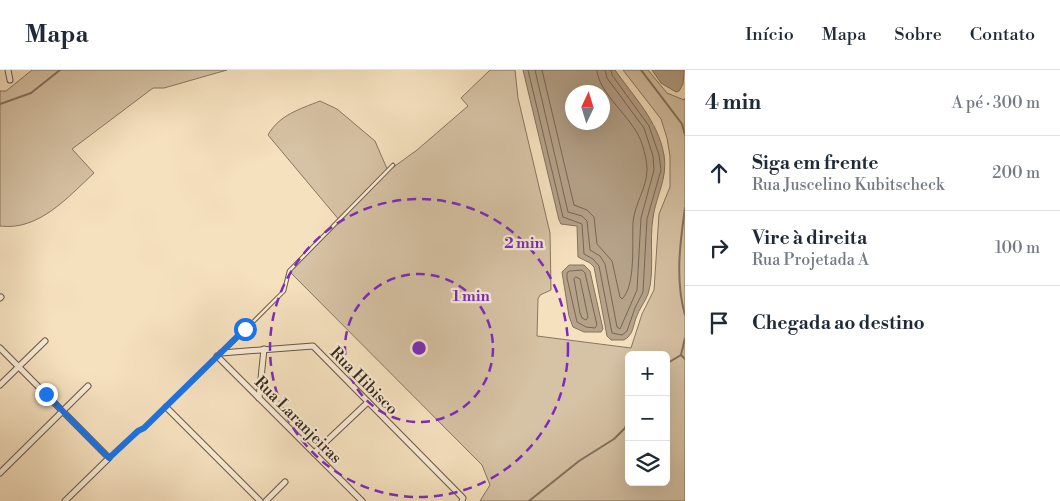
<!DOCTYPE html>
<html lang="pt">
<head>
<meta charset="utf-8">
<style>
  body { margin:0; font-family:"Libre Bodoni",serif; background:#f6f6f7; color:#1f2937 }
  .controls { position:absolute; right:15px; bottom:15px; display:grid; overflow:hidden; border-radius:8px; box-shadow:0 5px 20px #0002 }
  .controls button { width:45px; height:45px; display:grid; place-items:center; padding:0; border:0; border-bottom:1px solid #e0e1e3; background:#fff; color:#1f2937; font:25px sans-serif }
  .compass { position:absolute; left:565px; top:15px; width:45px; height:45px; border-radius:50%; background:#fff; box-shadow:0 5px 20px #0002; rotate:4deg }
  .stop { position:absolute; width:15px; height:15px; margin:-11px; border:4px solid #1a73e8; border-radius:50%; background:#fff }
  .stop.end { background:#1a73e8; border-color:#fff; box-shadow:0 1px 5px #0008 }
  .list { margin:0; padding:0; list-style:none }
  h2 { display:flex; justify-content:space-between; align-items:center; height:65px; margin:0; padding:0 20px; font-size:21px }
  h2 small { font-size:16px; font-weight:400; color:#747a83 }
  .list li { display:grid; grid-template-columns:32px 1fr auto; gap:15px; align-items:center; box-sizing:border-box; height:75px; padding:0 20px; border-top:1px solid #e0e1e3 }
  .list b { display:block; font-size:19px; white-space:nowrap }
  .list p { margin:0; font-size:16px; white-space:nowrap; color:#747a83 }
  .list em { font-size:16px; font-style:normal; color:#747a83 }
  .icon { flex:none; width:28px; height:28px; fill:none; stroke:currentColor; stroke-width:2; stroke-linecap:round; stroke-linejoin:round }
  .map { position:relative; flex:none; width:685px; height:431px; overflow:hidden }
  header { display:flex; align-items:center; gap:30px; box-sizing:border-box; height:70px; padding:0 25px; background:#fff; border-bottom:1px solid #e0e1e3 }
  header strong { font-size:24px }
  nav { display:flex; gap:28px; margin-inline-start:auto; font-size:18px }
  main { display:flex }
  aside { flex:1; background:#fff }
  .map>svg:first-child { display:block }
</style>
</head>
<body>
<header>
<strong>Mapa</strong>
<nav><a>Início</a><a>Mapa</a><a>Sobre</a><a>Contato</a></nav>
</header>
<main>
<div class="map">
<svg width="685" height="431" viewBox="0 0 685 431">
  <rect width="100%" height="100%" fill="#f6e1bf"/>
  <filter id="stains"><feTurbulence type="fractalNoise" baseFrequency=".004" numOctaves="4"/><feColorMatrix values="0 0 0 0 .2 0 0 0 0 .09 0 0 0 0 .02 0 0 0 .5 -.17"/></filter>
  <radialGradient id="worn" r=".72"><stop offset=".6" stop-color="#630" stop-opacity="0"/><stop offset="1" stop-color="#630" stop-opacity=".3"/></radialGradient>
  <g fill="#d6c2a4" stroke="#867662" fill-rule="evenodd">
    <path d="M 32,0 L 227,0 L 164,18 L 153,18 L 72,79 L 94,103 C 68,127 39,161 0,156 L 0,21 L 6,21 Z"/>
    <path d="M 490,0 L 515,0 L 518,28 L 550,163 L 551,220 L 540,225 L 538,229 L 537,266 L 631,278 L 642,244 L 654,220 L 659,144 L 670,117 L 670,86 L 667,68 L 661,49 L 623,0 L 648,0 L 667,23 L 684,30 L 685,28 L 685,431 L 480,431 L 490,415 L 482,395 L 289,201 L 340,151 L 268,65 C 279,45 300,39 320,31 L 337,39 L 375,71 L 388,101 L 417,80 L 468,36 L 461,28 ZM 629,285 L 666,285 L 666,412 L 629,412 Z"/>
  </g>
  <g fill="#b5a289" stroke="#83725f" fill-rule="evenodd">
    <path d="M 523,0 L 615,0 C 634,27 658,51 664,85 C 668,109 656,125 653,148 C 649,170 655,204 648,224 C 645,232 639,239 636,248 C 633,257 633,265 624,270 L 611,270 L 607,266 L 594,197 L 590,193 L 578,187 L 577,156 L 561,154 L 559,150 ZM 602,22 L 602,52 L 572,52 L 572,22 Z"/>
    <path d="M 652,0 L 684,0 L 683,14 L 679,21 L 676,22 L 661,13 Z"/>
    <path d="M 569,195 L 584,195 L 590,201 L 603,259 L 601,262 L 584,262 L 573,257 L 569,246 L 562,202 Z"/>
  </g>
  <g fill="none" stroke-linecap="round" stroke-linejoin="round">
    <g stroke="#766654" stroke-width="1">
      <path d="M 528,0 L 563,147 L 582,154 L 584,184 L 593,189 L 599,196 L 612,263 L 622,265 L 627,261 L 635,238 L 643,222 L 647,149 L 661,100 L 659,85 L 649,56 L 612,5 L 611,0"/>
      <path d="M 535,0 L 568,142 L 582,146 L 587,151 L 590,180 L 600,186 L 605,194 L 617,257 L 620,259 L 637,220 L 641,148 L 654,100 L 653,86 L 644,58 L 607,8 L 605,0"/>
      <path d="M 542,0 L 574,135 L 587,140 L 594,147 L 597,174 L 612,191 L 620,227 L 622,229 C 636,216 632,171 633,152 C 635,133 647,117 647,100 C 647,90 644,80 641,71 C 632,47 598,23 597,0"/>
      <path d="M 570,201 L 582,200 L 585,203 L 597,255 L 595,258 L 586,257 L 577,252 L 567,208 L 567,203 Z"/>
      <path d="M 576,207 L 580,209 L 588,247 L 586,250 L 582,248 L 580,243 L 574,209 Z"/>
    </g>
    <g stroke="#83725f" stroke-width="2">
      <path d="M 641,0 L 682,54 L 685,65"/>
      <path d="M 0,34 L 31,23 L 60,0"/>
      <path d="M 685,138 C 680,173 675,210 685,245"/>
      <path d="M 685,268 L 681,285 L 685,289"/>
      <path d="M 666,294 L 681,285"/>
      <path d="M 529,431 L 579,391 L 614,369 L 625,358 L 629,347"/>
    </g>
    <defs>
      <g id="service">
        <path d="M 223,282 L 284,221 L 289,201 L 393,95"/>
        <path d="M 110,387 L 137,361 L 144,358 L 217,287"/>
      </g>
      <g id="minor">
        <path d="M 8,0 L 10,10"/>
        <path d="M 0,228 L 1,227"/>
        <path d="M 0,278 L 109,388 L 65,431"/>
        <path d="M 221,283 L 313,276 L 463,428 L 462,431"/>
        <path d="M 217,286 L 362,431"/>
        <path d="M 0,315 L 45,271"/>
        <path d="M 259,328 L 264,279"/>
        <path d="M 166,337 L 260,431"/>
        <path d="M 314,383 L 368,332"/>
        <path d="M 0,403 L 88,316"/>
        <path d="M 266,431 L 285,412"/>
      </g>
    </defs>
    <use href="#service" stroke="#675748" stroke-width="4.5"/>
    <use href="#minor" stroke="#675748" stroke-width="7"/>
    <use href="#service" stroke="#f9ecd5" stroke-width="2.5"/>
    <use href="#minor" stroke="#f9ecd5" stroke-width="5"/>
  </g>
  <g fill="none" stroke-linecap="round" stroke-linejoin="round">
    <path stroke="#1a73e8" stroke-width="6" d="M 46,324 L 109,388 L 138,361 L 144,358 L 245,259"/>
  </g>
  <g fill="none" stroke="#7b2cbf" stroke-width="2.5" stroke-dasharray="9 6">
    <circle cx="419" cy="278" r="74"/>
    <circle cx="419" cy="278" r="149"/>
  </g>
  <g text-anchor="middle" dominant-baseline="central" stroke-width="4.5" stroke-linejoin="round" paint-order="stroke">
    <g font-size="16" fill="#372920" stroke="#f9ecd5">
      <text transform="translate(364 311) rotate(45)">Rua Hibisco</text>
      <text transform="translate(298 350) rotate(45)">Rua Laranjeiras</text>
    </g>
  </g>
  <circle cx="419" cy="278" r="8" fill="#7b2cbf" stroke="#f9ecd5" stroke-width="2.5"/>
  <g font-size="15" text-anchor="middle" font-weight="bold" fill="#7b2cbf" stroke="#f9ecd5" stroke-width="4.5" stroke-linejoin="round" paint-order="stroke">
    <text x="524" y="178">2 min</text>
    <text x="471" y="231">1 min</text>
  </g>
  <rect width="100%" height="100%" filter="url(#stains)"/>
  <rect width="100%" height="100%" fill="url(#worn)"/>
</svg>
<div class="controls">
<button>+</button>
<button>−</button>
<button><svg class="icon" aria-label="layers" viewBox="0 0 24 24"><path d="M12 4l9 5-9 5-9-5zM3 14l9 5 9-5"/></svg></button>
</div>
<svg class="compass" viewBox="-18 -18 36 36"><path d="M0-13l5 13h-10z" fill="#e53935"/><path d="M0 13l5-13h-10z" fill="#747a83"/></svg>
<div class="stop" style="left:245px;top:259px"></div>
<div class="stop end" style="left:46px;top:324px"></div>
</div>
<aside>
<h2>4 min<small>A pé · 300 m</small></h2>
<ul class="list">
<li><svg class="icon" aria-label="ahead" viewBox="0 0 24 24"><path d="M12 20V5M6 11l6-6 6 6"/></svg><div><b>Siga em frente</b><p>Rua Juscelino Kubitscheck</p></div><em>200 m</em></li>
<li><svg class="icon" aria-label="right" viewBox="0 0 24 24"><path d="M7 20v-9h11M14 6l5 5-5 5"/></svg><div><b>Vire à direita</b><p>Rua Projetada A</p></div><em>100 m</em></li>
<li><svg class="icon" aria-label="arrive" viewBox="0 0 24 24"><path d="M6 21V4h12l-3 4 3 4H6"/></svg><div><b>Chegada ao destino</b></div></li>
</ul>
</aside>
</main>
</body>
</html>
